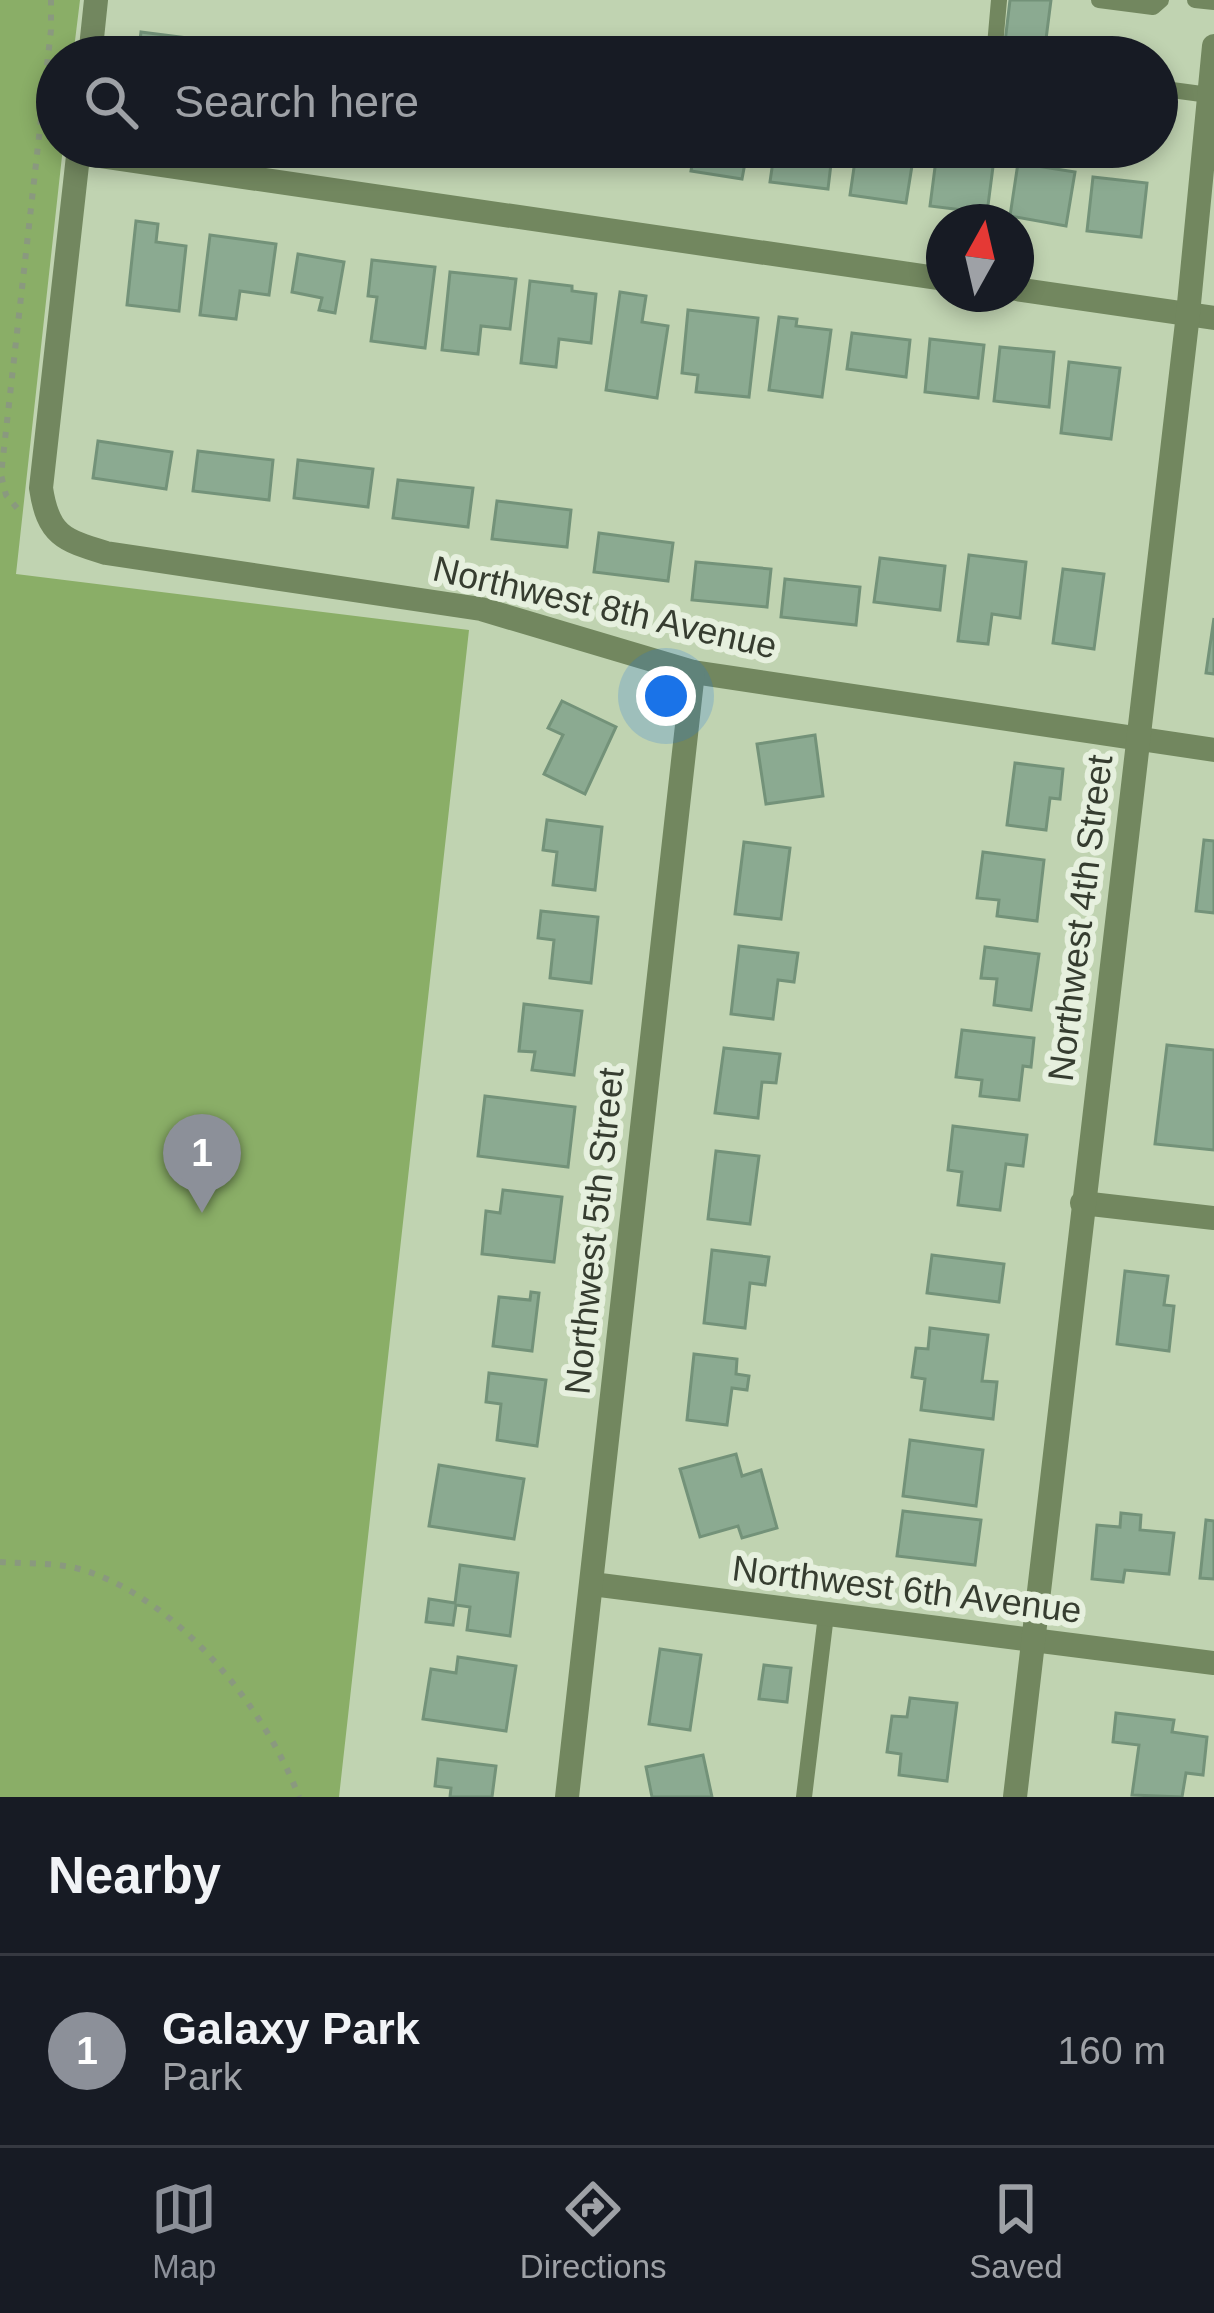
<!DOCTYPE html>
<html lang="en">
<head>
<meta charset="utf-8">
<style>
  body { margin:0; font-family:Arial,sans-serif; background:#20242c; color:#f1f3f6 }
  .compass { position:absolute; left:926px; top:204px; width:108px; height:108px; border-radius:50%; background:#171b24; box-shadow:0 6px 18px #0003; rotate:8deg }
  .you { position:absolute; left:666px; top:696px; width:42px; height:42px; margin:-30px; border:9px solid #fff; border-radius:50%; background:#1a73e8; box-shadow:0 0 0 18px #1a73e833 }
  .badge { display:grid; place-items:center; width:78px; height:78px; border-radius:50%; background:#8c9099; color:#fff; font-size:39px; font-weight:700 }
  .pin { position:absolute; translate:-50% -99px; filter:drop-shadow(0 3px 6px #0008) }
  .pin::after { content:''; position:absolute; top:63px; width:42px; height:36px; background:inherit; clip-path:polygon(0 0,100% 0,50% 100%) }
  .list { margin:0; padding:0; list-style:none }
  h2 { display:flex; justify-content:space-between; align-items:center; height:156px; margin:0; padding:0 48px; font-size:51px }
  h2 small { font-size:39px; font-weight:400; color:#9ea1a6 }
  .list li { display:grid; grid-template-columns:78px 1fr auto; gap:36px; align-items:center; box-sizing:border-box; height:192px; padding:0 48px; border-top:3px solid #363941 }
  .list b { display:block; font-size:45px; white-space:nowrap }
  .list p { margin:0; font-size:39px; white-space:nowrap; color:#9ea1a6 }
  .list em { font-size:39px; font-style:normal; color:#9ea1a6 }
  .icon { flex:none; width:66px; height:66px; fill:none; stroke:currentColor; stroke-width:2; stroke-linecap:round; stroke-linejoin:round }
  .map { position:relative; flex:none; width:1214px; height:1797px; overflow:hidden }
  .search { position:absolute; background:#171b24; box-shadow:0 6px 18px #0003; left:36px; right:36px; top:36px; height:132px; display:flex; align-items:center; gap:30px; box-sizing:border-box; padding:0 42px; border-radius:66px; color:#9ea1a6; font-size:45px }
  .sheet { height:348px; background:#171b24 }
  nav { display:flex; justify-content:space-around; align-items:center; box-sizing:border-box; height:168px; border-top:3px solid #363941; background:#171b24; font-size:33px; color:#9ea1a6 }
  nav a { display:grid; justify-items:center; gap:6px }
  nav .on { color:#8c9099 }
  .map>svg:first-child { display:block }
</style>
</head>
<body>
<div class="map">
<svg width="1214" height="1797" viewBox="0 0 1214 1797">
  <rect width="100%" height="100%" fill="#c0d3b1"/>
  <path fill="#8aae67" d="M 0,0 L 80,0 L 73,57 L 57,57 L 57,147 L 63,147 L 16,574 L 469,630 L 339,1797 L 0,1797 Z"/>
  <g fill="#8baa91" stroke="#739279" stroke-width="3">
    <path d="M 1010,0 L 1051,0 L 1045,47 L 1005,42 Z"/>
    <path d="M 141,32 L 196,39 L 194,57 L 138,57 Z"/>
    <path d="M 219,43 L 276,52 L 275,57 L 217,57 Z"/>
    <path d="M 612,147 L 670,147 L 667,166 L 611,159 Z"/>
    <path d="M 695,147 L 748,147 L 742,179 L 691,171 Z"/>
    <path d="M 775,147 L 833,147 L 828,189 L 770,182 Z"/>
    <path d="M 857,147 L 915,147 L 906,203 L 850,195 Z"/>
    <path d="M 937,152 L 994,159 L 987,213 L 930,206 Z"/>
    <path d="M 1018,163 L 1075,172 L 1066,226 L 1010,216 Z"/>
    <path d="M 1093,177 L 1147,183 L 1141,237 L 1087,231 Z"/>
    <path d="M 136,221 L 158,224 L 156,242 L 186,246 L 179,311 L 127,305 Z"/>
    <path d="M 210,235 L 276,244 L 269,295 L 240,291 L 236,319 L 200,315 Z"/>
    <path d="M 298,254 L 344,262 L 335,313 L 319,310 L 322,298 L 292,292 Z"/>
    <path d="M 372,260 L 435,267 L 425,348 L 371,341 L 377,297 L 368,296 Z"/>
    <path d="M 450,272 L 516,279 L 510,329 L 481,326 L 478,354 L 442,350 Z"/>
    <path d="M 530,281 L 572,286 L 572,291 L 596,294 L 591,343 L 559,339 L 556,367 L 521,363 Z"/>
    <path d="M 620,292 L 646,296 L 642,322 L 668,326 L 657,398 L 606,390 Z"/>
    <path d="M 688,310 L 758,318 L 749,397 L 696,392 L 698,375 L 682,373 Z"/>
    <path d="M 779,317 L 797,319 L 796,326 L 831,330 L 822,397 L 769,390 Z"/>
    <path d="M 852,333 L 910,340 L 906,377 L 847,369 Z"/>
    <path d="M 930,339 L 984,345 L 978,398 L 925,392 Z"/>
    <path d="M 1000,347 L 1054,352 L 1049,407 L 994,401 Z"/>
    <path d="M 1069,362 L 1120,368 L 1111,439 L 1061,433 Z"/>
    <path d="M 98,441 L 172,452 L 166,489 L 93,478 Z"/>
    <path d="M 198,451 L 273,460 L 269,500 L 193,491 Z"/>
    <path d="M 298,460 L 373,469 L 368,507 L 294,498 Z"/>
    <path d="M 398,480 L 473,488 L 468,527 L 393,518 Z"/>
    <path d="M 497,501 L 571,510 L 567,547 L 492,539 Z"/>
    <path d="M 599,533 L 673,543 L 668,581 L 594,572 Z"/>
    <path d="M 969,555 L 1026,562 L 1020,618 L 992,614 L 988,644 L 958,641 Z"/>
    <path d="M 880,558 L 945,566 L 940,610 L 874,602 Z"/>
    <path d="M 696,562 L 771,569 L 767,607 L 692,600 Z"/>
    <path d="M 1063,569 L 1104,574 L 1094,649 L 1053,643 Z"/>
    <path d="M 785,579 L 860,587 L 856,625 L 781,617 Z"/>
    <path d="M 1214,618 L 1214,674 L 1206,673 Z"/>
    <path d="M 562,701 L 616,727 L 585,794 L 544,774 L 563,735 L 548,728 Z"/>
    <path d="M 815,735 L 823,796 L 766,804 L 757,744 Z"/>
    <path d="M 1015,763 L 1063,769 L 1060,799 L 1050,798 L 1046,830 L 1007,825 Z"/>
    <path d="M 547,820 L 602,827 L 595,890 L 553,885 L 557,852 L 543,850 Z"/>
    <path d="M 1204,840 L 1214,841 L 1214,913 L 1196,911 Z"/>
    <path d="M 744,842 L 790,848 L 781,919 L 735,914 Z"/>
    <path d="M 983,852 L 1044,860 L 1037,921 L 997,916 L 999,900 L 977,898 Z"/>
    <path d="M 541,911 L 598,917 L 591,983 L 550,978 L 554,940 L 538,938 Z"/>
    <path d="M 739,946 L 798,953 L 794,982 L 778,980 L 773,1019 L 731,1014 Z"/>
    <path d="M 985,947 L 1039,954 L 1031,1010 L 994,1005 L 997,979 L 981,978 Z"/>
    <path d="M 524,1004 L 582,1011 L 574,1075 L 532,1070 L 535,1052 L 519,1051 Z"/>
    <path d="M 962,1030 L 1034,1038 L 1031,1067 L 1023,1066 L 1019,1100 L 980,1096 L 982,1080 L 956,1077 Z"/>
    <path d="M 1167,1045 L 1214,1050 L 1214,1150 L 1155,1144 Z"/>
    <path d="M 724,1048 L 780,1054 L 776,1083 L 762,1082 L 758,1118 L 715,1113 Z"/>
    <path d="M 485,1096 L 575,1107 L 568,1167 L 478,1156 Z"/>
    <path d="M 953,1126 L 1027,1135 L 1023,1166 L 1006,1164 L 1000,1210 L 958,1205 L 962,1172 L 948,1170 Z"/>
    <path d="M 716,1151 L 759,1156 L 750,1224 L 708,1219 Z"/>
    <path d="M 503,1190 L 562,1197 L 554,1262 L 482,1254 L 486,1211 L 500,1213 Z"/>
    <path d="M 712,1250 L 769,1257 L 765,1285 L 750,1283 L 745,1328 L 704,1323 Z"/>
    <path d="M 932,1255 L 1004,1264 L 999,1302 L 927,1293 Z"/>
    <path d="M 1125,1271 L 1168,1276 L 1164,1305 L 1174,1306 L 1169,1351 L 1117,1344 Z"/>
    <path d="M 531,1292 L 539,1293 L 532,1351 L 493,1346 L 499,1297 L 530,1300 Z"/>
    <path d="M 930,1328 L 988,1335 L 982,1381 L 997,1382 L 993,1419 L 921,1410 L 925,1379 L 912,1377 L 916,1348 L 928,1349 Z"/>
    <path d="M 694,1354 L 737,1359 L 736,1374 L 749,1376 L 747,1390 L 732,1388 L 727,1425 L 687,1420 Z"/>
    <path d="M 489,1373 L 546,1380 L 537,1446 L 497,1440 L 501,1404 L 486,1402 Z"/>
    <path d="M 910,1440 L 983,1450 L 976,1506 L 903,1496 Z"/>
    <path d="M 736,1454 L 742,1476 L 761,1470 L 777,1528 L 742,1538 L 738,1526 L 700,1537 L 680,1469 Z"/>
    <path d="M 439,1465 L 524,1479 L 514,1539 L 429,1526 Z"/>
    <path d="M 903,1511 L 981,1520 L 975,1565 L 897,1556 Z"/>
    <path d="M 1121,1513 L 1141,1515 L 1140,1530 L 1174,1533 L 1169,1574 L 1125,1570 L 1123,1582 L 1092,1579 L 1097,1525 L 1120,1527 Z"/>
    <path d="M 1206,1520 L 1214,1521 L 1214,1579 L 1200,1578 Z"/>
    <path d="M 460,1565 L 518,1573 L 510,1636 L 467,1630 L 470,1607 L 456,1605 L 453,1625 L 426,1622 L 429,1599 L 455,1603 Z"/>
    <path d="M 660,1649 L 701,1655 L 690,1730 L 649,1724 Z"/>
    <path d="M 458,1657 L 516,1666 L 506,1731 L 423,1719 L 431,1669 L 456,1673 Z"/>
    <path d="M 764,1665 L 791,1668 L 787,1702 L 759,1699 Z"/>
    <path d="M 910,1698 L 957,1703 L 947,1781 L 899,1775 L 901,1754 L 887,1752 L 892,1716 L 907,1717 Z"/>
    <path d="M 1116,1713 L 1174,1720 L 1172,1732 L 1207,1737 L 1203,1775 L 1186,1773 L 1182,1797 L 1132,1795 L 1139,1745 L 1113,1742 Z"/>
    <path d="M 703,1755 L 712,1797 L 652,1797 L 646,1767 Z"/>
    <path d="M 438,1759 L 496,1766 L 492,1797 L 450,1797 L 451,1788 L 435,1786 Z"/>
  </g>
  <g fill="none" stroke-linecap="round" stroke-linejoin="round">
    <g stroke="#8a997f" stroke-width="6" stroke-dasharray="6 9" stroke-linecap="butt">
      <path d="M 17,508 L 6,495 L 1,475 L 51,30 L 51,0"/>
      <path d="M 0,1562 C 27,1564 57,1562 83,1570 C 178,1599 265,1707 299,1797"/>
    </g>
    <g stroke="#72875f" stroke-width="16">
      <path d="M 1099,0 L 1153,7 L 1161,0"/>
      <path d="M 1195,0 L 1214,2"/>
      <path d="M 994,57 L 999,0"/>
      <path d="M 1157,88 L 1209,95"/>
      <path d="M 804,1797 L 826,1615"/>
    </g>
    <g stroke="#72875f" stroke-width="24">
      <path d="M 90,57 L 96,0"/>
      <path d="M 79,147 L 41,488 C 48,535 63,540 106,553 L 481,609 L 693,672 L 1214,750"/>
      <path d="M 79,153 L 944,279"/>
      <path d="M 1016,289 L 1214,318"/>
      <path d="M 1082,1203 L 1214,1218"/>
      <path d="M 592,1584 L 1214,1663"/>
      <path d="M 567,1797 L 693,672"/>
      <path d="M 1015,1797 L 1188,314 L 1214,46"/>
    </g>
  </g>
  <g text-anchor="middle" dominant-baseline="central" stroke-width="12" stroke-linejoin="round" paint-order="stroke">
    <g font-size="36" fill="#363d30" stroke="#e6f0de">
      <text transform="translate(605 607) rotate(13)">Northwest 8th Avenue</text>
      <text transform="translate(1080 918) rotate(-83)">Northwest 4th Street</text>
      <text transform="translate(594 1231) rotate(-84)">Northwest 5th Street</text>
      <text transform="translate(907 1589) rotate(7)">Northwest 6th Avenue</text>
    </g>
  </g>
</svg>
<svg class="compass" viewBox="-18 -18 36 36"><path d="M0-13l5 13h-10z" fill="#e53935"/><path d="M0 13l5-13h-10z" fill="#9ea1a6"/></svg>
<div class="you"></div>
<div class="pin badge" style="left:202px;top:1213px">1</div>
<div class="search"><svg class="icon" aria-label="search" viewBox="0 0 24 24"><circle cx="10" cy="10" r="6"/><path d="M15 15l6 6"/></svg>Search here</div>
</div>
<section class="sheet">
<h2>Nearby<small></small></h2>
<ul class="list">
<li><span class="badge">1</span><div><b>Galaxy Park</b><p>Park</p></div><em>160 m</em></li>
</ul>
</section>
<nav>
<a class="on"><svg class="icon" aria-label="map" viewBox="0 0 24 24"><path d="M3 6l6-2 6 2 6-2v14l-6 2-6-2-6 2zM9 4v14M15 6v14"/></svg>Map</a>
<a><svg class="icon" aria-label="directions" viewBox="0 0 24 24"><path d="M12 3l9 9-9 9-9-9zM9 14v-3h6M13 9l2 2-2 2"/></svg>Directions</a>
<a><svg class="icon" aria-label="saved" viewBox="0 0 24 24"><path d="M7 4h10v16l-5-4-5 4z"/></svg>Saved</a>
</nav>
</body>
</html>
